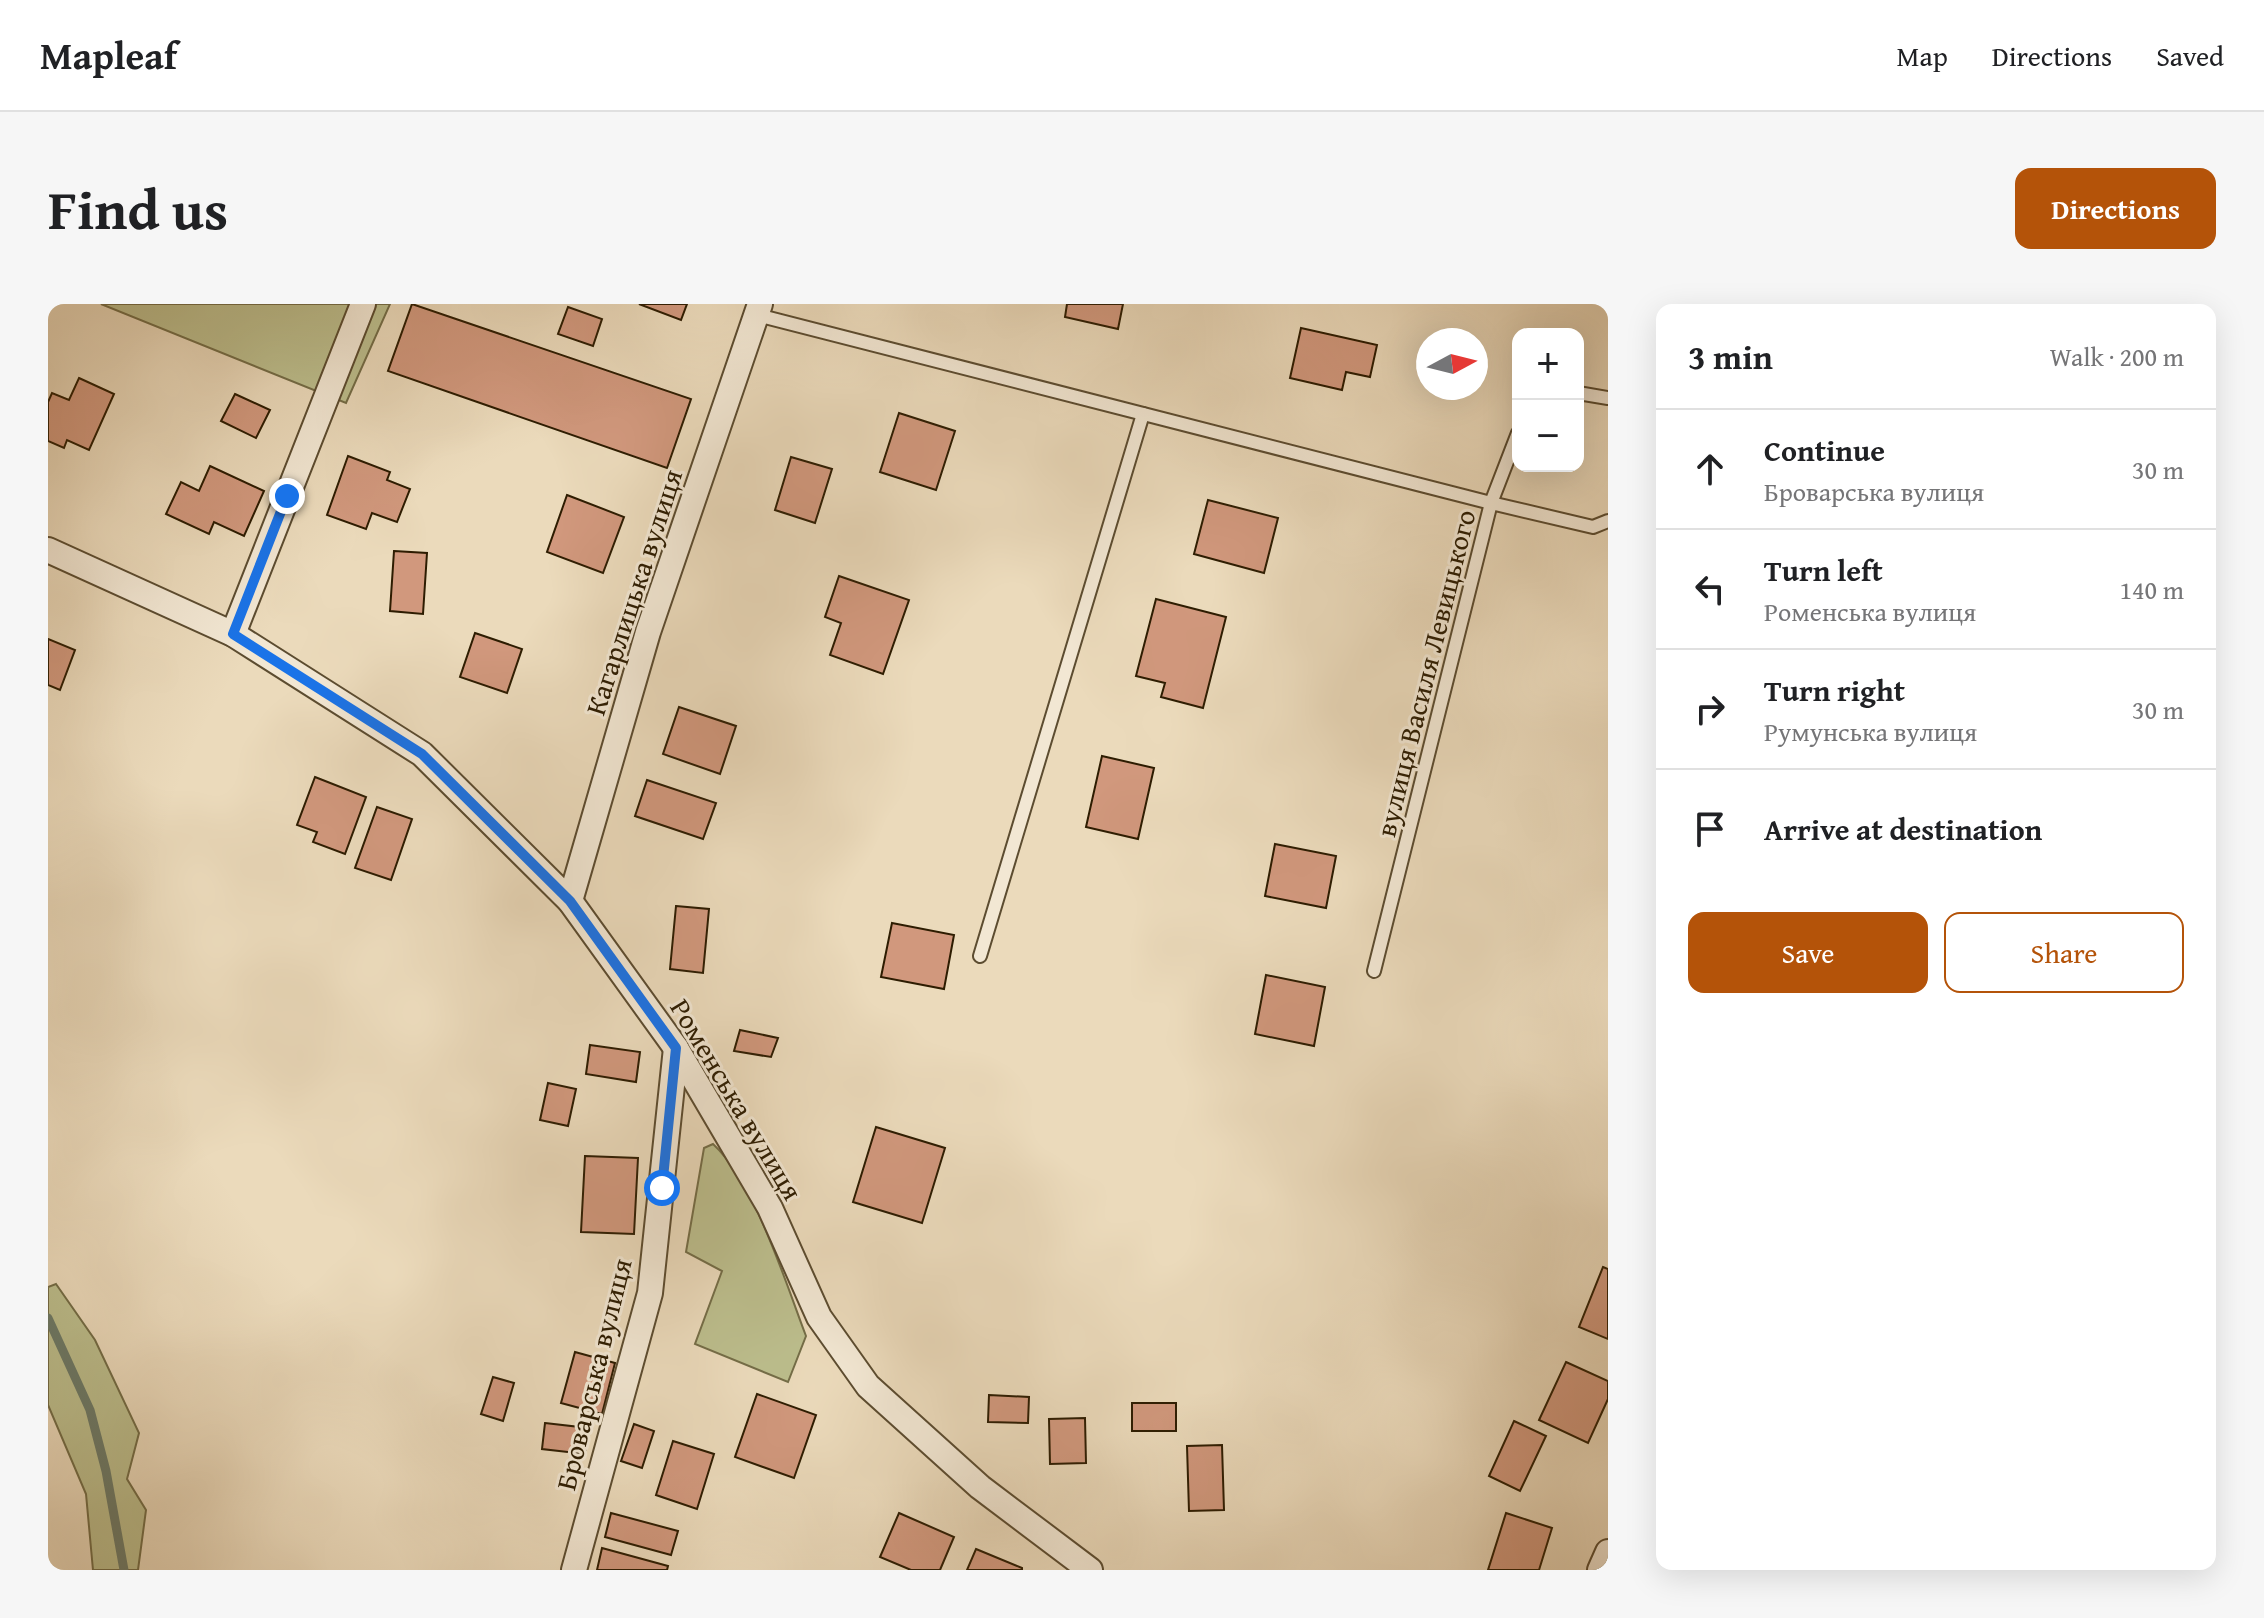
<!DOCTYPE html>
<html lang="en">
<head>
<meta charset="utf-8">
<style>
  body { margin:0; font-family:"Gentium Book Plus",serif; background:#f6f6f6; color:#202124 }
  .controls { position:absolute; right:24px; top:24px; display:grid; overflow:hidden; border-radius:16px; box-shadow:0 8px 32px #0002 }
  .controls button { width:72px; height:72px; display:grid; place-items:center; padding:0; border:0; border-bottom:2px solid #e0e0e0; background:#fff; color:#202124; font:40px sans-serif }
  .compass { position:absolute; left:1368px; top:24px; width:72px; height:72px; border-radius:50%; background:#fff; box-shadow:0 8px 32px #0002; rotate:83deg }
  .stop { position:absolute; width:24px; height:24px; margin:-18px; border:6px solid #1a73e8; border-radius:50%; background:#fff }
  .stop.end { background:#1a73e8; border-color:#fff; box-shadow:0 2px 8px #0008 }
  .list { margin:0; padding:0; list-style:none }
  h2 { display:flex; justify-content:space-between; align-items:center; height:104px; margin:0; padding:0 32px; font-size:34px }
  h2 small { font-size:26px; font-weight:400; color:#757577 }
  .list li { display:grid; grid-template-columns:52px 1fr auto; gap:24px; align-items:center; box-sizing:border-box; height:120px; padding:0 32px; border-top:2px solid #e0e0e0 }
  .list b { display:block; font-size:30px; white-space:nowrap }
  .list p { margin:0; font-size:26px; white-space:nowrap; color:#757577 }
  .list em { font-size:26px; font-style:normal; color:#757577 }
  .actions { display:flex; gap:16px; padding:24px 32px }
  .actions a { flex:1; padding:18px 0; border:2px solid #b45309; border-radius:16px; text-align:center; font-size:28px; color:#b45309 }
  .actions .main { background:#b45309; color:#fff }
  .icon { flex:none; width:44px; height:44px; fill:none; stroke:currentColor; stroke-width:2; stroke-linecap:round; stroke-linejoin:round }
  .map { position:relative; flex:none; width:1560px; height:1266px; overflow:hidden; border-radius:16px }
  header { display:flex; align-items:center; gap:48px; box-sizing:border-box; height:112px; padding:0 40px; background:#fff; border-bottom:2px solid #e0e0e0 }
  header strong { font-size:38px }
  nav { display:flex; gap:44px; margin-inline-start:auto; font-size:28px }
  .intro { display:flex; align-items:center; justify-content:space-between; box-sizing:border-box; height:192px; padding:0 48px }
  h1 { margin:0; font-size:56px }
  .button { padding:20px 36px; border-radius:16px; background:#b45309; color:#fff; font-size:28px; font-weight:700 }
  main { display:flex; gap:48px; padding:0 48px }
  aside { flex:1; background:#fff; border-radius:16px; box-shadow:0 8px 32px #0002 }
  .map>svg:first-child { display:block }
</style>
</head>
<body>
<header>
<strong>Mapleaf</strong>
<nav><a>Map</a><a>Directions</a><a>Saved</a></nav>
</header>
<div class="intro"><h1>Find us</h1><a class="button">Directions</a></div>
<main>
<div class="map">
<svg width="1560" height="1266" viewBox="0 0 1560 1266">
  <rect width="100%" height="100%" fill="#ebdabb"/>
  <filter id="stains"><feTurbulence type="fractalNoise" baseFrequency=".0025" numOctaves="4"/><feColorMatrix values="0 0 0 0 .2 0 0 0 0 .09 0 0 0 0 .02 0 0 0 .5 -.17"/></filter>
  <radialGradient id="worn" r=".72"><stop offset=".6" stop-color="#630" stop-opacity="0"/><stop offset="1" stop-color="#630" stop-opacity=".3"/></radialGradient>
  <g fill="#bcbe8d" stroke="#746d47" stroke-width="2">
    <path d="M 53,0 L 342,0 L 298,99 Z"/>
    <path d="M 665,840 C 707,879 737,977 758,1032 L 740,1078 L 647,1040 L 674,967 L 638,948 L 656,844 Z"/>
    <path d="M 8,980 L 47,1036 L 91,1129 L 79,1175 L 98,1206 L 90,1266 L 45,1266 L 38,1190 L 0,1101 L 0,983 Z"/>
  </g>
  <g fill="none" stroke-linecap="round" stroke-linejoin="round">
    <path stroke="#6d7b69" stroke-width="9" d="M 0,1014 L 42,1106 L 58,1167 L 76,1266"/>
  </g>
  <g fill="#d1987d" stroke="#2d1c01" stroke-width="2">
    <path d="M 364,0 L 643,95 L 619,164 L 340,67 Z"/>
    <path d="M 591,0 L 639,0 L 633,16 Z"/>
    <path d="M 1019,0 L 1075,0 L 1070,25 L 1017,13 Z"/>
    <path d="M 520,3 L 554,15 L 545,42 L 510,30 Z"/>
    <path d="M 1253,24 L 1329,41 L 1322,73 L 1298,68 L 1294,86 L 1242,74 Z"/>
    <path d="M 31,74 L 66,90 L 41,146 L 19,136 L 16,144 L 0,137 L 0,98 L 4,89 L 21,96 Z"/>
    <path d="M 187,90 L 222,106 L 208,134 L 173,117 Z"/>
    <path d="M 851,109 L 907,127 L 888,186 L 832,168 Z"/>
    <path d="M 300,152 L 342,168 L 339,176 L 362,185 L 349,218 L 324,209 L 318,225 L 279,211 Z"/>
    <path d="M 743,153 L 784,165 L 767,219 L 727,206 Z"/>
    <path d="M 162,162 L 216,187 L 196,232 L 166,218 L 161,230 L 118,210 L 133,178 L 151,187 Z"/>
    <path d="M 519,191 L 576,213 L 555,269 L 499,248 Z"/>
    <path d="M 1160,196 L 1230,214 L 1216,269 L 1146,250 Z"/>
    <path d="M 346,247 L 379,249 L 375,310 L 342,307 Z"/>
    <path d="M 791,272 L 861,296 L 835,370 L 782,351 L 793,319 L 777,313 Z"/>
    <path d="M 1108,295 L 1178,313 L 1155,404 L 1113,393 L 1117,379 L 1088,372 Z"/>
    <path d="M 427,329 L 474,345 L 459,389 L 412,373 Z"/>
    <path d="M 0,335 L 27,346 L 12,386 L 0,381 Z"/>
    <path d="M 631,403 L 688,422 L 672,470 L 615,450 Z"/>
    <path d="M 1054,452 L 1106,464 L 1090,535 L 1038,523 Z"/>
    <path d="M 267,473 L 318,493 L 297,550 L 265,538 L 269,528 L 249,521 Z"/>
    <path d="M 599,476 L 668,499 L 655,535 L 587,512 Z"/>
    <path d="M 329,503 L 364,515 L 343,576 L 307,564 Z"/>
    <path d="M 1227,540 L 1288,552 L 1278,604 L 1217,592 Z"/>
    <path d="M 628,602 L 661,605 L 655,669 L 622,665 Z"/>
    <path d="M 844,619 L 906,631 L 896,685 L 833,673 Z"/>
    <path d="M 1218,671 L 1277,683 L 1266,742 L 1207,730 Z"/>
    <path d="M 692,726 L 730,734 L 723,753 L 686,747 Z"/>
    <path d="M 542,741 L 592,748 L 588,778 L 538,770 Z"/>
    <path d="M 500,779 L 528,785 L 520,822 L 492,816 Z"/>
    <path d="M 828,823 L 897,844 L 874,919 L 805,898 Z"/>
    <path d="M 537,852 L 590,854 L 586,930 L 533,928 Z"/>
    <path d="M 1555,963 L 1560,965 L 1560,1035 L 1531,1023 Z"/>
    <path d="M 527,1048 L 567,1059 L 554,1110 L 513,1099 Z"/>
    <path d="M 1518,1058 L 1560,1077 L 1560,1095 L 1540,1139 L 1491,1116 Z"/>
    <path d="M 445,1073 L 466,1079 L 455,1117 L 433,1110 Z"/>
    <path d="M 709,1090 L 768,1111 L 746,1174 L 687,1153 Z"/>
    <path d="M 941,1091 L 981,1093 L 980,1119 L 940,1118 Z"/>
    <rect x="1084" y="1099" width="44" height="28"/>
    <path d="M 1037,1114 L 1038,1159 L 1002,1160 L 1001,1115 Z"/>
    <path d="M 1466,1117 L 1498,1132 L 1472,1187 L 1441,1172 Z"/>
    <path d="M 497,1119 L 540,1124 L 537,1150 L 494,1145 Z"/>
    <path d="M 586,1120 L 606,1127 L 594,1164 L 573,1157 Z"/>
    <path d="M 625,1137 L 666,1150 L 649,1205 L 608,1191 Z"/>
    <path d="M 1174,1141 L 1176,1206 L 1141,1207 L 1139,1142 Z"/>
    <path d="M 563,1209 L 630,1227 L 623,1251 L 557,1233 Z"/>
    <path d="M 851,1209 L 906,1233 L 892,1266 L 863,1266 L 832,1253 Z"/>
    <path d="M 1458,1209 L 1504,1224 L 1491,1266 L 1440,1266 Z"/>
    <path d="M 554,1244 L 620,1262 L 619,1266 L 549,1266 Z"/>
    <path d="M 928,1245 L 974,1264 L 974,1266 L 919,1266 Z"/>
  </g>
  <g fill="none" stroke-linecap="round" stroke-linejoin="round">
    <defs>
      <g id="lane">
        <path d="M 709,11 L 1443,199 L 1470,129"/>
        <path d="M 1530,89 L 1560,94"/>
        <path d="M 932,652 L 1095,110"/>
        <path d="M 1326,667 L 1443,199 L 1545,223 L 1560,217"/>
      </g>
      <g id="street">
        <path d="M 0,246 L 185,330 L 374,450 L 522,597 L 628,744 L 722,904 L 771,1013 L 820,1082 L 932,1183 L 1042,1266"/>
        <path d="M 185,330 L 315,0"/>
        <path d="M 522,597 L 600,328 L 712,0"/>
        <path d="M 526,1266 L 602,989 L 628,744"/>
        <path d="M 1552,1266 L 1560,1248"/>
      </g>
    </defs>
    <use href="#lane" stroke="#5c4c30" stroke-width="16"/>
    <use href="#street" stroke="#5c4c30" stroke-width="28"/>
    <use href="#lane" stroke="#f2e7d3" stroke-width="12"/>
    <use href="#street" stroke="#f2e7d3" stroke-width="24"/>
  </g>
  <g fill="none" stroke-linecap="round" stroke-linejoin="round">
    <path stroke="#1a73e8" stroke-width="10" d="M 239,192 L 185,330 L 374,450 L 522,597 L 628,744 L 614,884"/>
  </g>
  <g text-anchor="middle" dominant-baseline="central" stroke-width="6" stroke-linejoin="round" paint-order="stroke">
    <g font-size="28" fill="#2d1c01" stroke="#f2e7d3">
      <text transform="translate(585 288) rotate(-72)">Кагарлицька вулиця</text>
      <text transform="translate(1377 369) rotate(-76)">вулиця Василя Левицького</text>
      <text transform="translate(689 795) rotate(59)">Роменська вулиця</text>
      <text transform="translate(545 1070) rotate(-76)">Броварська вулиця</text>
    </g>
  </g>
  <rect width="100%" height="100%" filter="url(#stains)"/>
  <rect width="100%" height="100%" fill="url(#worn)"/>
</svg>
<div class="controls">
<button>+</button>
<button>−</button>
</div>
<svg class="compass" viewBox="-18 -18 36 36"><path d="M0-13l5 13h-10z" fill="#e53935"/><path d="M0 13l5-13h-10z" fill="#757577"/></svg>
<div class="stop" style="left:614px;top:884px"></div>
<div class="stop end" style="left:239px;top:192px"></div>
</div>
<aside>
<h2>3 min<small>Walk · 200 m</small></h2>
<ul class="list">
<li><svg class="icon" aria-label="ahead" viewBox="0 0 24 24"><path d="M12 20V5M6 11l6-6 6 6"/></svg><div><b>Continue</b><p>Броварська вулиця</p></div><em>30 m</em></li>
<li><svg class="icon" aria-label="left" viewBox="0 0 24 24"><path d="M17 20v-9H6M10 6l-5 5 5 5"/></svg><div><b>Turn left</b><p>Роменська вулиця</p></div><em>140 m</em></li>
<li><svg class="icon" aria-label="right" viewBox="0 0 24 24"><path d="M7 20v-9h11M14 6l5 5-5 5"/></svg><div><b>Turn right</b><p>Румунська вулиця</p></div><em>30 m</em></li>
<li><svg class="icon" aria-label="arrive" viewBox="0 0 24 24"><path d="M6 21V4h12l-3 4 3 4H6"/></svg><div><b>Arrive at destination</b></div></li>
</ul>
<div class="actions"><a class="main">Save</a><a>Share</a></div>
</aside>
</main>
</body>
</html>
